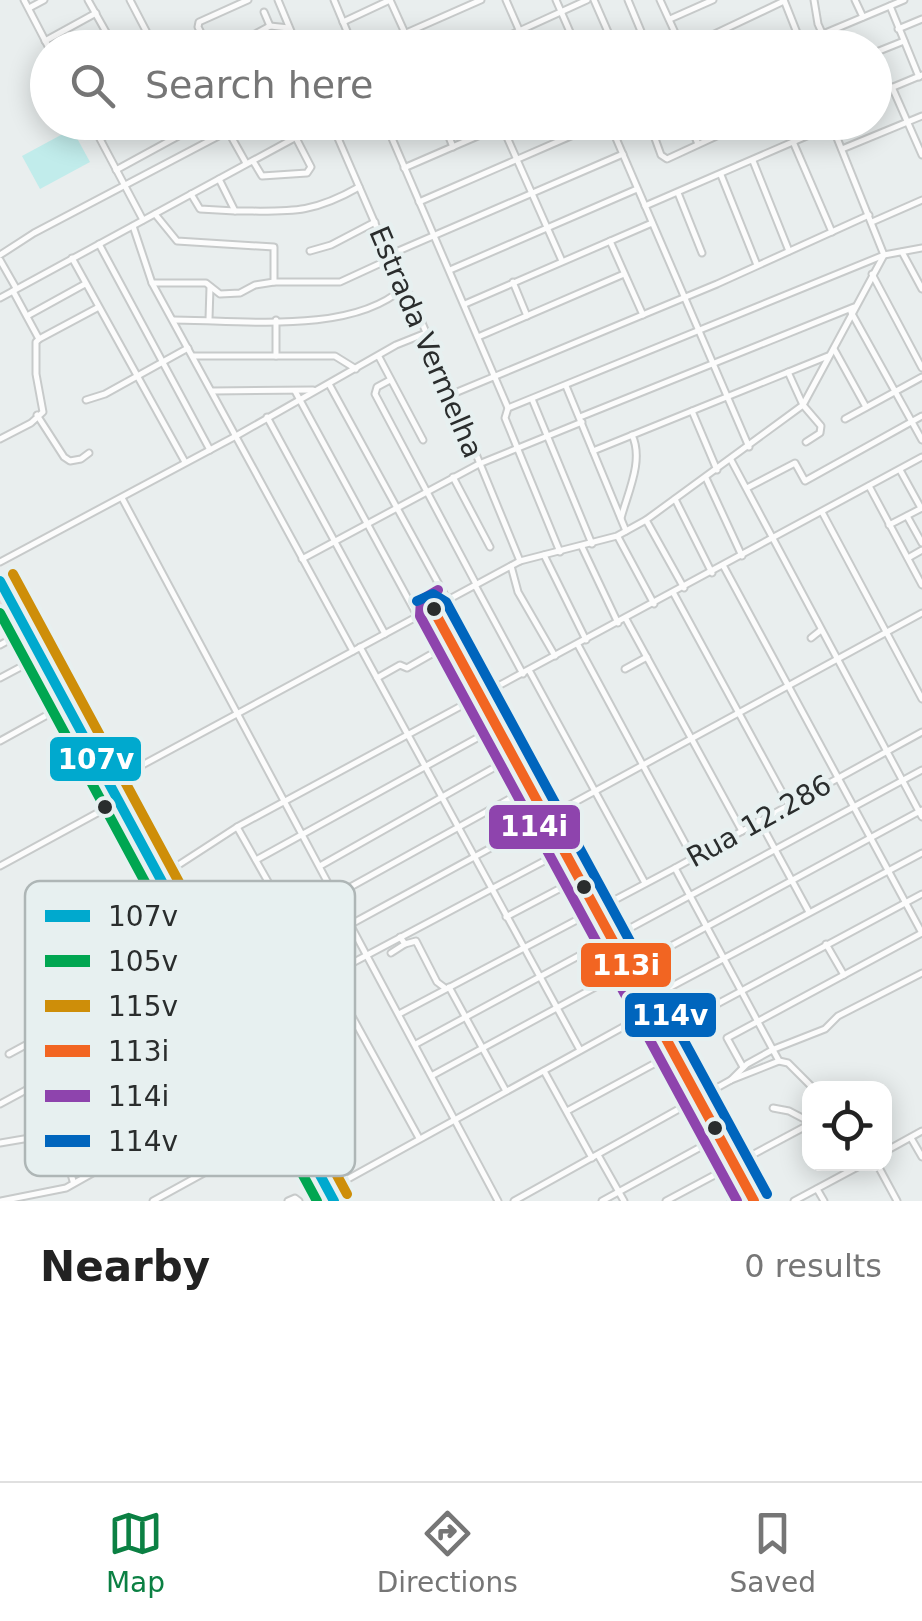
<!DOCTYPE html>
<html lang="en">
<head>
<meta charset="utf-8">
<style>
  body { margin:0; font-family:"DejaVu Sans",sans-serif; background:#f2f2f2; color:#222 }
  .controls { position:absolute; right:30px; bottom:30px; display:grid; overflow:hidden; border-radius:20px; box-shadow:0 5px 25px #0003 }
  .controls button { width:90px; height:90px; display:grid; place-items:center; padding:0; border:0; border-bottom:2px solid #e0e0e0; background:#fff; color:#222; font:50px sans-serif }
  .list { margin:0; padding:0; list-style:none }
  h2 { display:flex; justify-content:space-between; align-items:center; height:130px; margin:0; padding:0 40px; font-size:42px }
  h2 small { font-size:32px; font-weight:400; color:#767676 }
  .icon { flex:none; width:55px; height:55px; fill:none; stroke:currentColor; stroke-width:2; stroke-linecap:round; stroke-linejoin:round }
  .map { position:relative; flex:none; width:922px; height:1201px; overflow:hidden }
  .search { position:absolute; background:#fff; box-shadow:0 5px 25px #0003; left:30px; right:30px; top:30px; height:110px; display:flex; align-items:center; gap:25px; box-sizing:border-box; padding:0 35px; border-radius:55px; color:#767676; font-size:38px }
  .sheet { height:280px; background:#fff }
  nav { display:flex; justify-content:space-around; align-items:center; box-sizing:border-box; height:140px; border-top:2px solid #e0e0e0; background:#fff; font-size:28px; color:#767676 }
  nav a { display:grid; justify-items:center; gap:5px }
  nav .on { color:#0b8043 }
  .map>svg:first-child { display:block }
</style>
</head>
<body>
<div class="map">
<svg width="922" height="1201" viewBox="0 0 922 1201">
  <rect width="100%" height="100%" fill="#e9eeee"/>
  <path fill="#c1eceb" d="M 72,129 L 90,162 L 40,189 L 22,156 Z"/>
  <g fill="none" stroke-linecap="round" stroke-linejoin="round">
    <defs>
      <g id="minor">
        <path d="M 24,0 L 49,48"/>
        <path d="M 88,0 L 115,48"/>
        <path d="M 130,0 L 155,48"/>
        <path d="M 278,0 L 298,48"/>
        <path d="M 334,0 L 354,48"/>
        <path d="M 390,0 L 405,33"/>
        <path d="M 506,0 L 527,48"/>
        <path d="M 556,0 L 577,48"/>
        <path d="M 594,0 L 615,48"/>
        <path d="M 628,0 L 648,48"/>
        <path d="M 660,0 L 682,48"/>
        <path d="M 784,0 L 803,48"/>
        <path d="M 814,0 L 818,24 L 829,48"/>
        <path d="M 855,0 L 863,17"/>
        <path d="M 890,6 L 919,77"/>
        <path d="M 29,8 L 44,0"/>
        <path d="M 264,12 L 270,26"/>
        <path d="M 670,19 L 713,0"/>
        <path d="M 343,22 L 390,0"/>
        <path d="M 898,29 L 922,19"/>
        <path d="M 823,34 L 904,0"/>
        <path d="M 45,41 L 96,13"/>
        <path d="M 209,48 L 198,27 L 199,22 L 248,0"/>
        <path d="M 229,48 L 270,26 L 289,28"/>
        <path d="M 372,48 L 481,0"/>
        <path d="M 482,48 L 587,0"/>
        <path d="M 685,48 L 784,1"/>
        <path d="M 874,53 L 904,41"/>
        <path d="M 892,87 L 922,155"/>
        <path d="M 874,95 L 922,75"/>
        <path d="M 91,122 L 143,220"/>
        <path d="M 223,122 L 246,163"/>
        <path d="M 331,122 L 403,288 L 411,296 L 520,561"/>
        <path d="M 385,122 L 508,408"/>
        <path d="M 443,122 L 453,147"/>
        <path d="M 609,122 L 749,447"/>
        <path d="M 649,122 L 661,155 L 667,159 L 734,128"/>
        <path d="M 689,122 L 698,144"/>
        <path d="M 731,122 L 734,128 L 747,122"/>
        <path d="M 831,123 L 884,255"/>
        <path d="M 502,126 L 562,261"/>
        <path d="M 388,132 L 400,131 L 418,122"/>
        <path d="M 101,138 L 130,122"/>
        <path d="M 794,144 L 832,232"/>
        <path d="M 842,149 L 922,116"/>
        <path d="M 253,161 L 262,176 L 307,173 L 311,167 L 296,138"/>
        <path d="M 753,161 L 789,251"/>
        <path d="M 404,168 L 510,122"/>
        <path d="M 116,170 L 204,122"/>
        <path d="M 721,175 L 757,265"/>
        <path d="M 219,179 L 235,211 C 289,211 310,215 359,187"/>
        <path d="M 678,193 L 702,253"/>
        <path d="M 191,194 L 200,209 L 235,211"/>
        <path d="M 419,202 L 603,122"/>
        <path d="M 645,206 L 832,125"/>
        <path d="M 155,214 L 177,241 L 274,247 L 274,282"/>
        <path d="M 872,222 L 922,200"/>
        <path d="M 133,226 L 152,283 L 353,651"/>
        <path d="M 610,241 L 643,315"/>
        <path d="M 99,244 L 210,450"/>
        <path d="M 310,251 L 331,245 L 375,222"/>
        <path d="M 902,252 L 922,289"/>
        <path d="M 0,255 L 34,233 L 228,131"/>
        <path d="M 389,255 L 623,154"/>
        <path d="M 72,258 L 185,462"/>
        <path d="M 0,260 L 16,288"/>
        <path d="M 450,270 L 637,189"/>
        <path d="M 872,274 L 922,368"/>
        <path d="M 513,282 L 527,316"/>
        <path d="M 152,283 L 206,283 L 220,294 L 240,293 L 255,285 L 274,282 L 340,282 L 390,259"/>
        <path d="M 0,298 L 324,122"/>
        <path d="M 465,304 L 652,223"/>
        <path d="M 851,312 L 922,440"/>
        <path d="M 27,316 L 85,284"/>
        <path d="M 209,319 L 210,287"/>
        <path d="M 173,320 C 240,320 351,335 403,288"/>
        <path d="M 478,337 L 624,274"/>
        <path d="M 39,339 L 97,308"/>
        <path d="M 834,349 L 866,407"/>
        <path d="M 193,356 L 335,356 L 356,369"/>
        <path d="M 276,356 L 276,320"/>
        <path d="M 379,357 L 423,440"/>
        <path d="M 788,372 L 803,405 L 821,426 L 820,433 L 806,442"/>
        <path d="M 390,380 L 377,387 L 375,394 L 476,584"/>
        <path d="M 329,384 L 448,601"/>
        <path d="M 566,386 L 626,531"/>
        <path d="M 212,391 L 313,390"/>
        <path d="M 295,391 L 418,617"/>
        <path d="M 450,395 L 717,284 L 869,215"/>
        <path d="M 532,399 L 592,544"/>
        <path d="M 86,400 L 105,394 L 188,348"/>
        <path d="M 692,411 L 717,470"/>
        <path d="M 37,415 L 64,457 L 70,461 L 81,459 L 89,453"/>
        <path d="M 267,417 L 385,634"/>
        <path d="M 580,417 L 854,307"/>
        <path d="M 845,419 L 922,377"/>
        <path d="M 0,439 L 31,423 L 43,412 L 36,374 L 36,342 L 39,339 L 13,291"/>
        <path d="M 593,451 L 828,356"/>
        <path d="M 731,460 L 922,817"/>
        <path d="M 900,470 L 921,508"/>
        <path d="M 453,477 L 490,547"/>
        <path d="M 706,478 L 742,556"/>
        <path d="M 869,486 L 922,585"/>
        <path d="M 747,488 L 795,463 L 805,481 L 922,416"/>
        <path d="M 122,498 L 498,1201"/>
        <path d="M 675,499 L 712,573"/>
        <path d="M 822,512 L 922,699"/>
        <path d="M 907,516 L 922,543"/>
        <path d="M 621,518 C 628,492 644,460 632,435"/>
        <path d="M 646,520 L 684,588"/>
        <path d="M 889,525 L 922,508"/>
        <path d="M 618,537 L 654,604"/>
        <path d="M 582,547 L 618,623"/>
        <path d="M 560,552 L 505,418 L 508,408 L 884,255 L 922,248"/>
        <path d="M 544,555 L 586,640"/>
        <path d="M 908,558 L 922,550"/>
        <path d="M 302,559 L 479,464 L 582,422"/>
        <path d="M 0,562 L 236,436 L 396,345 L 426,333"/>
        <path d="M 511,566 L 518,592 L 555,656"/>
        <path d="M 724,567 L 922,933"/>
        <path d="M 476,587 L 523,674"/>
        <path d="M 674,594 L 789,805"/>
        <path d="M 433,609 L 754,1201"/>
        <path d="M 626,619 L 742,831"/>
        <path d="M 811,638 L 821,630"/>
        <path d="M 0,645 L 18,635"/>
        <path d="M 578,645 L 693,858"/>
        <path d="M 360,647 L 580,1050"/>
        <path d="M 625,669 L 647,657"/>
        <path d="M 530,672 L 645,883"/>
        <path d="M 0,678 L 32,661"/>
        <path d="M 377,678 L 400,665 L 407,668 L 451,643"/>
        <path d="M 0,741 L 58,709"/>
        <path d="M 109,783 L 520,561 L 617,536 L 646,520 L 803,405 L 884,255"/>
        <path d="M 759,820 L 809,912"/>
        <path d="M 237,827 L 318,970 L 343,1000 L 419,1138"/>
        <path d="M 256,860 L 497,727"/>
        <path d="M 0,866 L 112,805"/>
        <path d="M 320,866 L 513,757"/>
        <path d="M 675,868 L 779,1061 L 788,1063 L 813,1088"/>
        <path d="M 160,877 L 237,827 L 922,457"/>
        <path d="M 336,895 L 529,788"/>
        <path d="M 506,917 L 578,879"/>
        <path d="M 400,937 L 405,944 L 416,941 L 437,982 L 445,988"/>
        <path d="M 826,944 L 844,975"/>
        <path d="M 391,953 L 405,944"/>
        <path d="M 276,965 L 922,613"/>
        <path d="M 244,987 L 259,1033"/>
        <path d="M 449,987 L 506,1091"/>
        <path d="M 646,1000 L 922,853"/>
        <path d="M 399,1014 L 675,868 L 922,732"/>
        <path d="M 663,1033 L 922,894"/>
        <path d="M 248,1039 L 327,995 L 341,969 L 563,851"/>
        <path d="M 416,1044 L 922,770"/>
        <path d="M 9,1054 L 192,955"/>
        <path d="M 258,1056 L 339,1012"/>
        <path d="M 743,1067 L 727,1038 L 922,933"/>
        <path d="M 544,1071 L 592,1158"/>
        <path d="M 433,1075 L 922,810"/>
        <path d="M 731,1080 L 747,1064 L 774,1049 L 825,1029 L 838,1016 L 922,973"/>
        <path d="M 0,1104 L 211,990"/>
        <path d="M 773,1108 L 789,1111 L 810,1122"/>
        <path d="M 567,1111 L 674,1053"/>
        <path d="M 911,1138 L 922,1157"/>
        <path d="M 0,1143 L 59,1133 L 73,1181"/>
        <path d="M 884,1152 L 922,1131"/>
        <path d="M 598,1155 L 624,1201"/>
        <path d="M 877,1164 L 897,1201"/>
        <path d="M 817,1189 L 824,1201"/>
        <path d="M 326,1191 L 652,1011"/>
        <path d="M 1,1201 L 66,1188 L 258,1080"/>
        <path d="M 153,1201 L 286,1128"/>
        <path d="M 288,1201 L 295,1198 L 299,1201"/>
        <path d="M 514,1201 L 731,1080 L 779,1061"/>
        <path d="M 602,1201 L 719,1137"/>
        <path d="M 666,1201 L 810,1124"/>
        <path d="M 731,1201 L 749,1191"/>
        <path d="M 794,1201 L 863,1164"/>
      </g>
      <g id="highway">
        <path d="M 0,581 L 334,1201"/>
        <path d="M 0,601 L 325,1201"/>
      </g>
    </defs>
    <use href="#minor" stroke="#c7caca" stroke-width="9"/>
    <use href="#highway" stroke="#c8cbcb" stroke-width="12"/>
    <use href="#minor" stroke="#fcfcfc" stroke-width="5"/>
    <use href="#highway" stroke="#e8dad9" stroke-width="9"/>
    <defs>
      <path id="bus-1" d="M 0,581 L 334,1201"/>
      <path id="bus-2" d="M 0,613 L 317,1201"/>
      <path id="bus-3" d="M 13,574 L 347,1194"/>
      <path id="bus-4" d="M 445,603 L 433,609 L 754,1201"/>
      <path id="bus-5" d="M 438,590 L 421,600 L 420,616 L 737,1201"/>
      <path id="bus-6" d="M 417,601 L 433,594 L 446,602 L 767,1194"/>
    </defs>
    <use href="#bus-1" stroke="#e7f0f0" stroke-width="18"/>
    <use href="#bus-2" stroke="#e7f0f0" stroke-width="18"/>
    <use href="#bus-3" stroke="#e7f0f0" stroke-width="18"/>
    <use href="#bus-4" stroke="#e7f0f0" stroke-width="18"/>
    <use href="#bus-5" stroke="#e7f0f0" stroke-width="18"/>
    <use href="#bus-6" stroke="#e7f0f0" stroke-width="18"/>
    <use href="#bus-1" stroke="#00a9ce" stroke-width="10"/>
    <use href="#bus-2" stroke="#00a651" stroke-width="10"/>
    <use href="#bus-3" stroke="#ce8e09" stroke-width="10"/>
    <use href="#bus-4" stroke="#f26522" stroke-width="10"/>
    <use href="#bus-5" stroke="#8e44ad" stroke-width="10"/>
    <use href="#bus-6" stroke="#0065bd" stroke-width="10"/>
  </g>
  <g fill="#2a2d2d" stroke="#e7f0f0" stroke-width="4">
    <circle cx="434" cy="609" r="9"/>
    <circle cx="105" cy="807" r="9"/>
    <circle cx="584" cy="887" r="9"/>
    <circle cx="715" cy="1128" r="9"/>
  </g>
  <g text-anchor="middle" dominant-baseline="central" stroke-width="9" stroke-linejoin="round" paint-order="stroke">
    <g font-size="28" fill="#2a2d2d" stroke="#e7f0f0">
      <text transform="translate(426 342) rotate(67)">Estrada Vermelha</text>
      <text transform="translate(759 821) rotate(-29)">Rua 12.286</text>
    </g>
  </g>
  <rect x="25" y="881" width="330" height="295" rx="15" fill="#e7f0f0" stroke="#aeb6b6" stroke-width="2.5"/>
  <rect x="45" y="910" width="45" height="12" fill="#00a9ce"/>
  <rect x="45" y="955" width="45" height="12" fill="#00a651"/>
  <rect x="45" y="1000" width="45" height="12" fill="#ce8e09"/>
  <rect x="45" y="1045" width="45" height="12" fill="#f26522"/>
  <rect x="45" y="1090" width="45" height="12" fill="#8e44ad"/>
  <rect x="45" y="1135" width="45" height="12" fill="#0065bd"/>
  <g font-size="28" fill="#2a2d2d">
    <text x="108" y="926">107v</text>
    <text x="108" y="971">105v</text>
    <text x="108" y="1016">115v</text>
    <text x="108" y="1061">113i</text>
    <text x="108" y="1106">114i</text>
    <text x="108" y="1151">114v</text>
  </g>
  <g stroke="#e7f0f0" stroke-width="4">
    <rect x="48" y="735" width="95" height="48" rx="10" fill="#00a9ce"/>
    <rect x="487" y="803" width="95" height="48" rx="10" fill="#8e44ad"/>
    <rect x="579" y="941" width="94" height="48" rx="10" fill="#f26522"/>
    <rect x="623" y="991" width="95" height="48" rx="10" fill="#0065bd"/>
  </g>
  <g font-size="28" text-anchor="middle" font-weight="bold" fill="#fff">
    <text x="96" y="769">107v</text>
    <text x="534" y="836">114i</text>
    <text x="626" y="975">113i</text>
    <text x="670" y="1025">114v</text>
  </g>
</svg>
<div class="controls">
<button><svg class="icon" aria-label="locate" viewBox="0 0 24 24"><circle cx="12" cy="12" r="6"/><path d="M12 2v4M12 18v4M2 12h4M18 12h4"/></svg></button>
</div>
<div class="search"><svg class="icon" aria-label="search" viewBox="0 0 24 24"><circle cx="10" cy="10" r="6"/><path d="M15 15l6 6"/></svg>Search here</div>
</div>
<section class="sheet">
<h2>Nearby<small>0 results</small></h2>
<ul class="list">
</ul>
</section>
<nav>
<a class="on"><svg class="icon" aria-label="map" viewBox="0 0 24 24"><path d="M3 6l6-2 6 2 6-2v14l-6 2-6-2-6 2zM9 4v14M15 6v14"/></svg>Map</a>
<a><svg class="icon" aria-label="directions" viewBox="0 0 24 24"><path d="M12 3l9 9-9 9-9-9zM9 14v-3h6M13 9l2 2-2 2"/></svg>Directions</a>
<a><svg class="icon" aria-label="saved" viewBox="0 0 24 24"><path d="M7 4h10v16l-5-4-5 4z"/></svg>Saved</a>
</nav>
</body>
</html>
